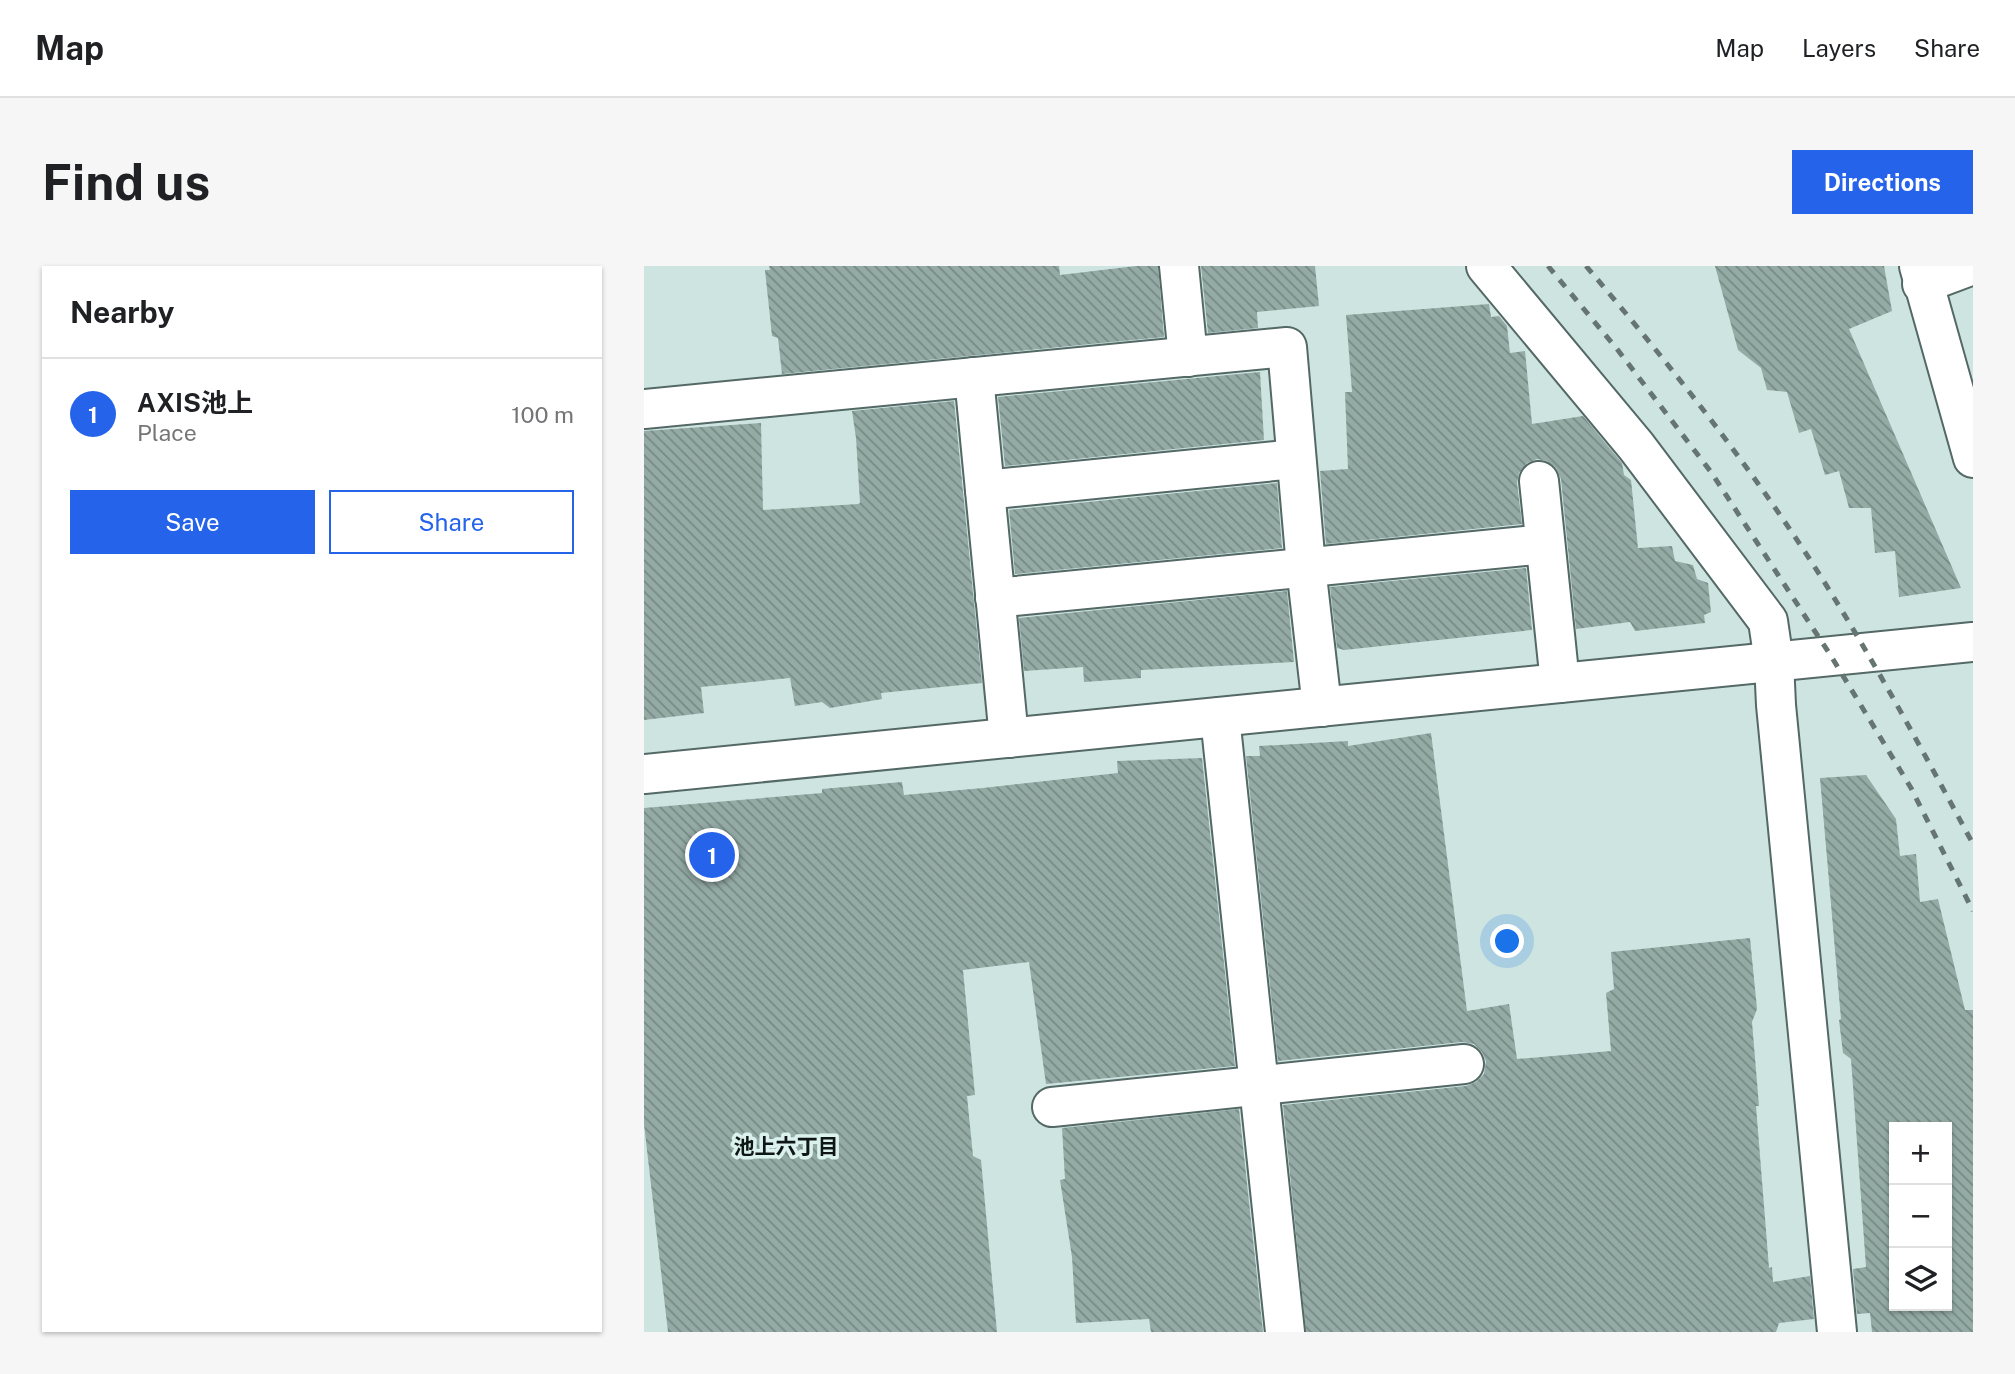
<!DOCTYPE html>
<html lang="en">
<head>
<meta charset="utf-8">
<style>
  body { margin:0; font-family:"Public Sans","Noto Sans JP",sans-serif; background:#f6f6f6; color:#202124 }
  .controls { position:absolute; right:21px; bottom:21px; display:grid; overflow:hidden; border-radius:0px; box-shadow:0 2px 5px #0004 }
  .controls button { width:63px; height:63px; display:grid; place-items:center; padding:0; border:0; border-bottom:2px solid #e0e0e0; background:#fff; color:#202124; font:35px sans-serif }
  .you { position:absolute; left:864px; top:676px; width:24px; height:24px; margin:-18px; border:5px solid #fff; border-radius:50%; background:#1a73e8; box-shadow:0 0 0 10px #1a73e833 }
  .badge { display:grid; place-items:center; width:46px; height:46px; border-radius:50%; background:#2563eb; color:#fff; font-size:23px; font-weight:700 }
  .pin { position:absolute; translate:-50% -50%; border:4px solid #fff; box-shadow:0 2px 7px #0006 }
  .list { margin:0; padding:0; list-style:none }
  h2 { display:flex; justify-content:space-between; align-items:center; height:91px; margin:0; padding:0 28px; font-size:30px }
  h2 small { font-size:23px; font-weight:400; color:#757577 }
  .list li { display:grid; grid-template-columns:46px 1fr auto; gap:21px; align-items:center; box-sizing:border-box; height:112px; padding:0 28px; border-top:2px solid #e0e0e0 }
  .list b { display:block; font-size:26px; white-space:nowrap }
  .list p { margin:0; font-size:23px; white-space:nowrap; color:#757577 }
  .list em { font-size:23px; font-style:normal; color:#757577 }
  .actions { display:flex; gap:14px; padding:21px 28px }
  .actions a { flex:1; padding:16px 0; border:2px solid #2563eb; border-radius:0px; text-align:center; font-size:24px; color:#2563eb }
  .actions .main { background:#2563eb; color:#fff }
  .icon { flex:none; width:38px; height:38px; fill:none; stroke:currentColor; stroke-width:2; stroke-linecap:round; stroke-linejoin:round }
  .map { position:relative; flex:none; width:1329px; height:1066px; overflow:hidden; border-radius:0px }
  header { display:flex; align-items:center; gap:42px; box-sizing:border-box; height:98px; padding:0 35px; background:#fff; border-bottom:2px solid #e0e0e0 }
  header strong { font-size:33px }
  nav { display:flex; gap:38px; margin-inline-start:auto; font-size:24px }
  .intro { display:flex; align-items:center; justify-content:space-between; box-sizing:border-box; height:168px; padding:0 42px }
  h1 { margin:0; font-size:49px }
  .button { padding:18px 32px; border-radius:0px; background:#2563eb; color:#fff; font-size:24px; font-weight:700 }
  main { display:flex; gap:42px; padding:0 42px }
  aside { flex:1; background:#fff; border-radius:0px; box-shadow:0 2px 5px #0004 }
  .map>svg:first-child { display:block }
</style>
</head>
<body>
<header>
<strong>Map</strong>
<nav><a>Map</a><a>Layers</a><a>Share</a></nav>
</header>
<div class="intro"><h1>Find us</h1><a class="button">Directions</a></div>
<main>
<aside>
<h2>Nearby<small></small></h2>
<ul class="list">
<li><span class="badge">1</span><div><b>AXIS池上</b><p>Place</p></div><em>100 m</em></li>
</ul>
<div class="actions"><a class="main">Save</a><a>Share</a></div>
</aside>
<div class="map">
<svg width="1329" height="1066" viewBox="0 0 1329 1066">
  <defs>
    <pattern id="building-back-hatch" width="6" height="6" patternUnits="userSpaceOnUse" patternTransform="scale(1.75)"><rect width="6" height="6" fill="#94aaa5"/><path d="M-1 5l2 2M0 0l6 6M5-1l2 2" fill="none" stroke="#778985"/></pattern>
  </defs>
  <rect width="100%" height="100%" fill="#cde4e0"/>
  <g fill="url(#building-back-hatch)" fill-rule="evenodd">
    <path d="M 125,0 L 415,0 L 416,9 L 492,0 L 514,0 L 520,71 L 138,108 L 134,72 L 128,70 L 121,4 L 126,4 Z"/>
    <path d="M 557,0 L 671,0 L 675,40 L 613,46 L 614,62 L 564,67 Z"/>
    <path d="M 1071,0 L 1240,0 L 1248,45 L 1205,63 L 1317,322 L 1255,331 L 1251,285 L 1231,287 L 1227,242 L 1205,242 L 1195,205 L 1181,209 L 1167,163 L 1155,167 L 1143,126 L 1123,124 L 1117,102 L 1094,84 Z"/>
    <path d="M 845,38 L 847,51 L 855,50 L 863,60 L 866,87 L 881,85 L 888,158 L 939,150 L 978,197 L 980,209 L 987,214 L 994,282 L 1028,280 L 1031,295 L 1049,299 L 1053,313 L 1064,317 L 1067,346 L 1060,349 L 1061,357 L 991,365 L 986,356 L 932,363 L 917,213 L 912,202 L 903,195 L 893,193 L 883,197 L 875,207 L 873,217 L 878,258 L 682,278 L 676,205 L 704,203 L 701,126 L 708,126 L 702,49 Z"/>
    <path d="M 616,106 L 620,174 L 361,200 L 354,131 Z"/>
    <path d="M 310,135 L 338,417 L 237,427 L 238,433 L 186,442 L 178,436 L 151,440 L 146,412 L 57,421 L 60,447 L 0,454 L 0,165 L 117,157 L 119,244 L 214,238 L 216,237 L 212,172 L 208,145 Z"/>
    <path d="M 633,217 L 638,282 L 371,308 L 365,244 Z"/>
    <path d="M 882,302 L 888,364 L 700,384 L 693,382 L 686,321 Z"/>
    <path d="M 643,325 L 650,396 L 497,404 L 497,412 L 440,416 L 439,401 L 380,405 L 375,352 Z"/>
    <path d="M 787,467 L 823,745 L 865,738 L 873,793 L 967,785 L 962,727 L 970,723 L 967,686 L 1106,672 L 1113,743 L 1108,756 L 1115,840 L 1112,840 L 1125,1002 L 1128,1001 L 1129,1016 L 1166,1010 L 1170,1053 L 1135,1057 L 1132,1066 L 662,1066 L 639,839 L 822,820 L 832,816 L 840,808 L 842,795 L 838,786 L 830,778 L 818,776 L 634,795 L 602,490 L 616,490 L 615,480 L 704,475 L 704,480 Z"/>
    <path d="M 558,492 L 591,800 L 402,818 L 385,696 L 319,704 L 331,829 L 323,830 L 329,890 L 337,894 L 353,1066 L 24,1066 L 0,858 L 0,542 L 178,527 L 178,523 L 258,516 L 260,529 L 339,522 L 474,507 L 473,495 Z"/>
    <path d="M 1222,509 L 1252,553 L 1256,590 L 1272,588 L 1276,636 L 1294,633 L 1321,744 L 1329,744 L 1329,1066 L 1228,1066 L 1226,1047 L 1213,1048 L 1209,1003 L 1222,1001 L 1207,793 L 1199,787 L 1195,754 L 1197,753 L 1176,512 ZM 1250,861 L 1303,861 L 1303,1040 L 1250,1040 Z"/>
    <path d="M 595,843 L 619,1066 L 507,1066 L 505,1053 L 432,1057 L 428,991 L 416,914 L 421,913 L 418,862 Z"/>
  </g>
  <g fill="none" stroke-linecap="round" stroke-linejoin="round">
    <defs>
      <g id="minor">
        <path d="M 535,0 L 544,91"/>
        <path d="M 842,0 L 992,180 L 1124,355 L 1130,396 L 1132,439 L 1193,1066"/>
        <path d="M 1275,0 L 1329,192"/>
        <path d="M 1278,18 L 1326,0"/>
        <path d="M 330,111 L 365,472"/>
        <path d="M 0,143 L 643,81 L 662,301 L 678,441"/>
        <path d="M 895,215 L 916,417"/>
        <path d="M 341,224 L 651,193"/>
        <path d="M 351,332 L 901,278"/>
        <path d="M 576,451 L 641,1066"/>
        <path d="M 0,508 L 1329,376"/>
        <path d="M 408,841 L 820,798"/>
      </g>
    </defs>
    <use href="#minor" stroke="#546865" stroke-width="42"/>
    <use href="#minor" stroke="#fff" stroke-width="38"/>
    <g stroke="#667572" stroke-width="5" stroke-dasharray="9 9" stroke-linecap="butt">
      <path d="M 904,0 L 973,83 L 1067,206 L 1187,390 L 1267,522 L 1329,645"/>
      <path d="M 942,0 C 1027,100 1109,203 1179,314 C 1233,400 1281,489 1329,578"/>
    </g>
  </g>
  <g text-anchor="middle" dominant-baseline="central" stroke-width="7" stroke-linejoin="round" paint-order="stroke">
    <g font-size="21" font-weight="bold" fill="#0f1716" stroke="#daf1ed">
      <text x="142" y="880">池上六丁目</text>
    </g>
  </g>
</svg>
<div class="controls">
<button>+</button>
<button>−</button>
<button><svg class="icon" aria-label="layers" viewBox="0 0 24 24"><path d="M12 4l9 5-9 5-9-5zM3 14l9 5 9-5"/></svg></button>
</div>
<div class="you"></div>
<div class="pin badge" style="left:68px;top:589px">1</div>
</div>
</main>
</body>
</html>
